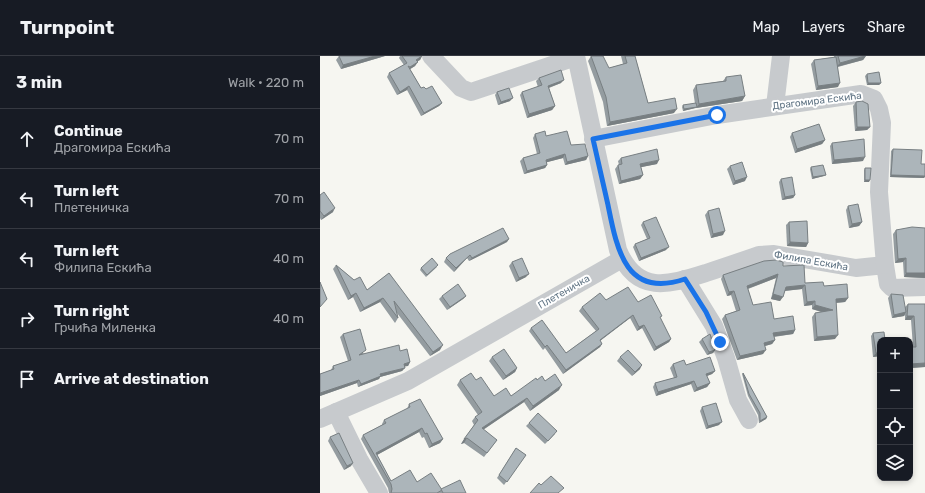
<!DOCTYPE html>
<html lang="en">
<head>
<meta charset="utf-8">
<style>
  body { margin:0; font-family:Rubik,sans-serif; background:#242831; color:#f1f3f6 }
  .controls { position:absolute; right:12px; bottom:12px; display:grid; overflow:hidden; border-radius:8px; box-shadow:0 2px 6px #0003 }
  .controls button { width:36px; height:36px; display:grid; place-items:center; padding:0; border:0; border-bottom:1px solid #363941; background:#171b24; color:#f1f3f6; font:20px sans-serif }
  .stop { position:absolute; width:12px; height:12px; margin:-9px; border:3px solid #1a73e8; border-radius:50%; background:#fff }
  .stop.end { background:#1a73e8; border-color:#fff; box-shadow:0 1px 4px #0008 }
  .list { margin:0; padding:0; list-style:none }
  h2 { display:flex; justify-content:space-between; align-items:center; height:52px; margin:0; padding:0 16px; font-size:17px }
  h2 small { font-size:13px; font-weight:400; color:#9ea1a6 }
  .list li { display:grid; grid-template-columns:26px 1fr auto; gap:12px; align-items:center; box-sizing:border-box; height:60px; padding:0 16px; border-top:1px solid #363941 }
  .list b { display:block; font-size:15px; white-space:nowrap }
  .list p { margin:0; font-size:13px; white-space:nowrap; color:#9ea1a6 }
  .list em { font-size:13px; font-style:normal; color:#9ea1a6 }
  .icon { flex:none; width:22px; height:22px; fill:none; stroke:currentColor; stroke-width:2; stroke-linecap:round; stroke-linejoin:round }
  .map { position:relative; flex:none; width:605px; height:437px; overflow:hidden }
  header { display:flex; align-items:center; gap:24px; box-sizing:border-box; height:56px; padding:0 20px; background:#171b24; border-bottom:1px solid #363941 }
  header strong { font-size:19px }
  nav { display:flex; gap:22px; margin-inline-start:auto; font-size:14px }
  main { display:flex }
  aside { flex:1; background:#171b24 }
  .map>svg:first-child { display:block }
</style>
</head>
<body>
<header>
<strong>Turnpoint</strong>
<nav><a>Map</a><a>Layers</a><a>Share</a></nav>
</header>
<main>
<aside>
<h2>3 min<small>Walk · 220 m</small></h2>
<ul class="list">
<li><svg class="icon" aria-label="ahead" viewBox="0 0 24 24"><path d="M12 20V5M6 11l6-6 6 6"/></svg><div><b>Continue</b><p>Драгомира Ескића</p></div><em>70 m</em></li>
<li><svg class="icon" aria-label="left" viewBox="0 0 24 24"><path d="M17 20v-9H6M10 6l-5 5 5 5"/></svg><div><b>Turn left</b><p>Плетеничка</p></div><em>70 m</em></li>
<li><svg class="icon" aria-label="left" viewBox="0 0 24 24"><path d="M17 20v-9H6M10 6l-5 5 5 5"/></svg><div><b>Turn left</b><p>Филипа Ескића</p></div><em>40 m</em></li>
<li><svg class="icon" aria-label="right" viewBox="0 0 24 24"><path d="M7 20v-9h11M14 6l5 5-5 5"/></svg><div><b>Turn right</b><p>Грчића Миленка</p></div><em>40 m</em></li>
<li><svg class="icon" aria-label="arrive" viewBox="0 0 24 24"><path d="M6 21V4h12l-3 4 3 4H6"/></svg><div><b>Arrive at destination</b></div></li>
</ul>
</aside>
<div class="map">
<svg width="605" height="437" viewBox="0 0 605 437">
  <rect width="100%" height="100%" fill="#f6f6f1"/>
  <g fill="none" stroke-linecap="round" stroke-linejoin="round">
    <g stroke="#c7cacd" stroke-width="18">
      <path d="M 111,0 L 141,32 L 151,36 L 256,1"/>
      <path d="M 256,0 L 298,194 C 317,239 348,229 386,217 C 404,211 422,205 439,199 L 454,198 L 536,212 L 565,209 L 568,228 L 572,232 L 605,231"/>
      <path d="M 455,50 L 461,0"/>
      <path d="M 273,83 L 397,59 L 541,38 L 554,43 L 559,53 L 562,67 L 559,136 L 565,209"/>
      <path d="M 365,223 L 394,270 L 406,302 L 418,344 L 429,364"/>
      <path d="M 16,356 L 39,403 L 59,437"/>
      <path d="M 0,363 L 88,325 L 302,203"/>
    </g>
  </g>
  <g fill="#949ca0">
    <path d="M 19,0 L 65,0 L 21,13 L 16,4 Z"/>
    <path d="M 80,0 L 102,0 L 100,4 L 97,5 L 95,10 L 90,13 L 101,32 L 106,33 L 122,47 L 119,50 L 101,60 L 87,34 L 77,39 L 67,21 L 69,17 L 84,9 L 79,2 Z"/>
    <path d="M 271,0 L 289,12 L 303,8 L 301,0 L 315,0 L 328,47 L 354,57 L 287,70 L 283,46 L 268,5 Z"/>
    <path d="M 514,0 L 546,0 L 543,4 L 518,11 L 518,31 L 496,34 L 491,8 L 494,4 L 514,1 Z"/>
    <path d="M 547,18 L 561,27 L 559,29 L 547,29 L 545,20 Z"/>
    <path d="M 406,21 L 425,40 L 422,45 L 376,52 L 363,55 L 362,51 L 363,49 L 375,48 L 373,34 L 376,29 L 403,25 Z"/>
    <path d="M 219,22 L 241,27 L 229,32 L 235,50 L 232,54 L 207,62 L 200,39 L 202,36 L 218,31 L 216,25 Z"/>
    <path d="M 177,36 L 190,45 L 178,49 L 175,39 Z"/>
    <path d="M 536,46 L 550,71 L 547,74 L 535,75 L 533,50 Z"/>
    <path d="M 472,77 L 505,84 L 502,88 L 475,97 L 470,81 Z"/>
    <path d="M 215,78 L 226,80 L 251,89 L 268,100 L 266,104 L 245,109 L 243,102 L 227,106 L 227,109 L 225,112 L 204,118 L 200,105 L 203,102 L 217,98 L 213,82 Z"/>
    <path d="M 512,87 L 543,105 L 512,108 L 510,90 Z"/>
    <path d="M 573,93 L 601,108 L 604,122 L 570,121 L 571,95 Z"/>
    <path d="M 301,102 L 337,108 L 321,111 L 323,119 L 320,123 L 299,128 L 295,113 L 298,109 L 299,109 L 298,105 Z"/>
    <path d="M 410,110 L 425,125 L 413,129 L 407,113 Z"/>
    <path d="M 491,111 L 506,119 L 504,120 L 492,123 L 490,113 Z"/>
    <path d="M 545,112 L 549,126 L 544,126 L 544,114 Z"/>
    <path d="M 461,123 L 475,139 L 473,142 L 462,144 L 459,126 Z"/>
    <path d="M 0,139 L 13,156 L 1,164 L 0,162 Z"/>
    <path d="M 528,150 L 542,166 L 539,170 L 529,172 L 526,154 Z"/>
    <path d="M 388,155 L 403,179 L 391,182 L 385,159 Z"/>
    <path d="M 323,166 L 346,194 L 319,205 L 313,191 L 315,188 L 327,183 L 321,169 Z"/>
    <path d="M 469,166 L 488,187 L 486,191 L 467,190 L 466,169 Z"/>
    <path d="M 605,172 L 605,222 L 584,221 L 583,206 L 575,207 L 573,178 L 576,174 Z"/>
    <path d="M 187,186 L 149,205 L 147,202 L 134,216 L 124,206 L 126,202 Z"/>
    <path d="M 192,206 L 206,221 L 196,226 L 189,210 Z"/>
    <path d="M 16,209 L 34,224 L 47,234 L 69,217 L 120,294 L 110,300 L 77,257 L 78,262 L 75,267 L 60,246 L 40,256 L 33,241 L 28,244 L 13,213 Z"/>
    <path d="M 463,210 L 485,227 L 504,230 L 528,242 L 525,246 L 516,247 L 515,283 L 494,285 L 492,261 L 495,257 L 501,256 L 492,253 L 492,249 L 484,250 L 482,233 L 465,235 L 460,245 L 451,243 L 456,222 L 428,233 L 433,249 L 454,263 L 475,274 L 473,278 L 454,281 L 455,284 L 452,288 L 445,290 L 443,298 L 417,304 L 402,263 L 405,259 L 416,255 L 411,239 L 407,240 L 401,223 L 403,219 Z"/>
    <path d="M 117,211 L 106,221 L 100,214 L 101,212 Z"/>
    <path d="M 571,238 L 585,251 L 588,248 L 605,248 L 605,311 L 590,312 L 590,291 L 593,291 L 591,264 L 585,264 L 585,259 L 584,260 L 572,262 L 568,242 Z"/>
    <path d="M 122,240 L 146,240 L 143,243 L 127,254 L 119,243 Z"/>
    <path d="M 286,244 L 318,246 L 340,262 L 351,283 L 349,286 L 334,295 L 322,272 L 317,275 L 310,262 L 280,285 L 282,288 L 280,291 L 243,318 L 225,292 L 223,294 L 209,275 L 211,272 L 246,297 L 276,275 L 259,255 L 262,251 Z"/>
    <path d="M 553,277 L 560,284 L 560,300 L 553,301 L 551,280 Z"/>
    <path d="M 23,278 L 44,298 L 43,298 L 80,295 L 90,306 L 88,310 L 85,310 L 82,315 L 60,321 L 59,323 L 38,331 L 37,327 L 0,340 L 0,318 L 11,314 L 13,310 L 28,305 L 20,281 Z"/>
    <path d="M 382,283 L 395,294 L 393,297 L 387,299 L 379,286 Z"/>
    <path d="M 172,301 L 197,312 L 195,316 L 183,324 L 169,305 Z"/>
    <path d="M 300,301 L 320,313 L 312,320 L 297,305 Z"/>
    <path d="M 353,308 L 366,309 L 395,315 L 392,318 L 387,320 L 390,327 L 387,331 L 374,336 L 371,328 L 336,340 L 333,331 L 335,327 L 354,322 L 350,312 Z"/>
    <path d="M 423,317 L 447,361 L 446,363 L 439,367 L 438,359 L 428,340 L 422,318 Z"/>
    <path d="M 140,324 L 156,324 L 174,340 L 191,340 L 217,324 L 225,325 L 239,334 L 210,355 L 204,346 L 163,374 L 177,384 L 164,401 L 144,387 L 141,388 L 154,369 L 152,365 L 155,361 L 158,359 L 137,329 Z"/>
    <path d="M 89,348 L 123,383 L 120,387 L 109,392 L 104,381 L 102,382 L 99,376 L 57,399 L 71,425 L 97,426 L 121,433 L 146,437 L 69,437 L 68,432 L 41,383 L 43,379 L 62,369 L 62,368 L 64,364 L 87,353 Z"/>
    <path d="M 382,351 L 399,369 L 386,373 L 380,355 Z"/>
    <path d="M 209,367 L 235,378 L 225,388 L 206,370 Z"/>
    <path d="M 10,381 L 31,410 L 24,414 L 8,385 Z"/>
    <path d="M 196,392 L 206,399 L 184,429 L 177,422 Z"/>
  </g>
  <g fill="#787f82">
    <path d="M 55,0 L 65,0 L 21,13 L 23,9 Z"/>
    <path d="M 102,0 L 100,4 L 94,7 L 96,4 Z"/>
    <path d="M 546,0 L 543,4 L 516,11 L 520,7 Z"/>
    <path d="M 98,6 L 95,10 L 87,15 L 90,11 Z"/>
    <path d="M 244,24 L 241,27 L 225,33 L 228,30 Z"/>
    <path d="M 520,27 L 518,31 L 496,34 L 498,30 Z"/>
    <path d="M 548,27 L 561,27 L 559,29 L 547,29 Z"/>
    <path d="M 89,30 L 87,34 L 77,39 L 80,36 Z"/>
    <path d="M 425,40 L 422,45 L 376,52 L 379,48 Z"/>
    <path d="M 193,42 L 190,45 L 178,49 L 181,46 Z"/>
    <path d="M 122,47 L 119,50 L 101,60 L 104,57 Z"/>
    <path d="M 235,50 L 232,54 L 207,62 L 209,58 Z"/>
    <path d="M 377,51 L 375,52 L 363,55 L 364,53 Z"/>
    <path d="M 357,53 L 354,57 L 287,70 L 290,66 Z"/>
    <path d="M 537,71 L 550,71 L 547,74 L 535,75 Z"/>
    <path d="M 505,84 L 502,88 L 475,97 L 477,93 Z"/>
    <path d="M 245,98 L 243,102 L 224,107 L 226,104 Z"/>
    <path d="M 268,100 L 266,104 L 245,109 L 247,106 Z"/>
    <path d="M 545,101 L 543,105 L 512,108 L 514,104 Z"/>
    <path d="M 339,104 L 337,108 L 317,112 L 320,108 Z"/>
    <path d="M 227,109 L 225,112 L 204,118 L 207,115 Z"/>
    <path d="M 323,119 L 320,123 L 299,128 L 301,125 Z"/>
    <path d="M 506,119 L 504,120 L 492,123 L 493,121 Z"/>
    <path d="M 571,119 L 605,120 L 605,121 L 604,122 L 570,121 Z"/>
    <path d="M 427,121 L 425,125 L 413,129 L 415,125 Z"/>
    <path d="M 545,124 L 550,124 L 549,126 L 544,126 Z"/>
    <path d="M 475,139 L 473,142 L 462,144 L 465,141 Z"/>
    <path d="M 15,152 L 13,156 L 1,164 L 4,160 Z"/>
    <path d="M 542,166 L 539,170 L 529,172 L 532,168 Z"/>
    <path d="M 405,175 L 403,179 L 391,182 L 393,178 Z"/>
    <path d="M 189,183 L 187,186 L 149,205 L 152,202 Z"/>
    <path d="M 470,186 L 488,187 L 486,191 L 467,190 Z"/>
    <path d="M 349,191 L 346,194 L 319,205 L 321,202 Z"/>
    <path d="M 150,199 L 147,202 L 134,216 L 136,212 Z"/>
    <path d="M 586,202 L 583,206 L 575,207 L 578,203 Z"/>
    <path d="M 586,217 L 605,217 L 605,222 L 584,221 Z"/>
    <path d="M 209,218 L 206,221 L 196,226 L 199,222 Z"/>
    <path d="M 458,218 L 456,222 L 424,234 L 427,230 Z"/>
    <path d="M 485,229 L 482,233 L 463,235 L 466,231 Z"/>
    <path d="M 414,235 L 411,239 L 407,240 L 409,236 Z"/>
    <path d="M 36,237 L 33,241 L 28,244 L 31,240 Z"/>
    <path d="M 453,238 L 463,241 L 460,245 L 451,243 Z"/>
    <path d="M 146,240 L 143,243 L 127,254 L 130,251 Z"/>
    <path d="M 63,242 L 60,246 L 40,256 L 44,252 Z"/>
    <path d="M 528,242 L 525,246 L 513,247 L 516,243 Z"/>
    <path d="M 495,245 L 492,249 L 484,250 L 487,246 Z"/>
    <path d="M 495,249 L 513,254 L 510,258 L 492,253 Z"/>
    <path d="M 586,256 L 584,260 L 572,262 L 574,259 Z"/>
    <path d="M 313,259 L 310,262 L 277,287 L 280,284 Z"/>
    <path d="M 587,260 L 594,260 L 591,264 L 585,264 Z"/>
    <path d="M 324,269 L 322,272 L 317,275 L 319,271 Z"/>
    <path d="M 475,274 L 473,278 L 450,281 L 453,277 Z"/>
    <path d="M 518,279 L 515,283 L 494,285 L 497,281 Z"/>
    <path d="M 351,283 L 349,286 L 334,295 L 336,291 Z"/>
    <path d="M 455,284 L 452,288 L 441,291 L 444,287 Z"/>
    <path d="M 282,288 L 280,291 L 243,318 L 246,314 Z"/>
    <path d="M 123,289 L 120,294 L 110,300 L 113,296 Z"/>
    <path d="M 395,294 L 393,297 L 387,299 L 389,296 Z"/>
    <path d="M 446,294 L 443,298 L 417,304 L 420,300 Z"/>
    <path d="M 556,297 L 560,297 L 560,300 L 553,301 Z"/>
    <path d="M 90,306 L 88,310 L 82,311 L 84,308 Z"/>
    <path d="M 605,307 L 605,311 L 590,312 L 590,308 Z"/>
    <path d="M 322,309 L 320,313 L 312,320 L 315,316 Z"/>
    <path d="M 85,312 L 82,315 L 60,321 L 59,323 L 38,331 L 41,328 L 60,318 Z"/>
    <path d="M 197,312 L 195,316 L 183,324 L 186,320 Z"/>
    <path d="M 395,315 L 392,318 L 384,321 L 386,318 Z"/>
    <path d="M 39,324 L 37,327 L 0,340 L 0,337 Z"/>
    <path d="M 374,325 L 371,328 L 336,340 L 338,336 Z"/>
    <path d="M 390,327 L 387,331 L 374,336 L 377,332 Z"/>
    <path d="M 242,329 L 239,334 L 210,355 L 213,350 Z"/>
    <path d="M 207,342 L 204,346 L 158,377 L 162,372 Z"/>
    <path d="M 447,361 L 446,363 L 439,367 L 440,365 Z"/>
    <path d="M 402,366 L 399,369 L 386,373 L 388,370 Z"/>
    <path d="M 102,372 L 99,376 L 55,400 L 56,397 Z"/>
    <path d="M 147,382 L 144,387 L 141,388 L 144,383 Z"/>
    <path d="M 123,383 L 120,387 L 109,392 L 112,388 Z"/>
    <path d="M 33,407 L 31,410 L 24,414 L 27,410 Z"/>
  </g>
  <g fill="#acb5ba" stroke="#787f82">
    <path d="M 19,0 L 55,0 L 23,9 Z"/>
    <path d="M 82,0 L 102,0 L 96,4 L 98,6 L 90,11 L 88,10 L 101,32 L 104,31 L 106,33 L 112,30 L 122,47 L 104,57 L 89,30 L 80,36 L 69,17 L 87,7 Z"/>
    <path d="M 272,0 L 283,0 L 289,12 L 307,7 L 305,0 L 315,0 L 328,47 L 355,42 L 357,53 L 290,66 L 286,41 L 271,0 Z"/>
    <path d="M 518,0 L 545,0 L 520,7 Z"/>
    <path d="M 516,1 L 520,27 L 498,30 L 494,4 Z"/>
    <path d="M 241,14 L 244,24 L 228,30 L 235,50 L 209,58 L 202,36 L 222,29 L 219,22 Z"/>
    <path d="M 559,16 L 561,27 L 548,27 L 547,18 Z"/>
    <path d="M 421,19 L 425,40 L 379,48 L 376,29 L 406,25 L 406,21 Z"/>
    <path d="M 189,32 L 193,42 L 181,46 L 177,36 Z"/>
    <path d="M 542,45 L 548,48 L 550,71 L 537,71 L 536,46 Z"/>
    <path d="M 376,47 L 377,51 L 364,53 L 363,49 Z"/>
    <path d="M 499,68 L 505,84 L 477,93 L 472,77 Z"/>
    <path d="M 225,75 L 226,80 L 247,75 L 251,89 L 265,88 L 268,100 L 247,106 L 245,98 L 226,104 L 227,109 L 207,115 L 203,102 L 220,97 L 215,78 Z"/>
    <path d="M 544,83 L 545,101 L 514,104 L 512,87 Z"/>
    <path d="M 337,93 L 339,104 L 320,108 L 323,119 L 301,125 L 298,109 L 302,108 L 301,102 Z"/>
    <path d="M 573,93 L 602,94 L 601,108 L 605,108 L 605,120 L 571,119 Z"/>
    <path d="M 422,106 L 427,121 L 415,125 L 410,110 Z"/>
    <path d="M 503,109 L 506,119 L 493,121 L 491,111 Z"/>
    <path d="M 545,112 L 551,112 L 550,124 L 545,124 Z"/>
    <path d="M 472,121 L 475,139 L 465,141 L 461,123 Z"/>
    <path d="M 4,136 L 15,152 L 4,160 L 0,155 L 0,139 Z"/>
    <path d="M 538,148 L 542,166 L 532,168 L 528,150 Z"/>
    <path d="M 399,152 L 405,175 L 393,178 L 388,155 Z"/>
    <path d="M 336,161 L 349,191 L 321,202 L 315,188 L 330,182 L 323,166 Z"/>
    <path d="M 487,165 L 488,187 L 470,186 L 469,166 Z"/>
    <path d="M 592,171 L 605,172 L 605,217 L 586,217 L 586,202 L 578,203 L 576,174 Z"/>
    <path d="M 183,172 L 189,183 L 152,202 L 150,199 L 136,212 L 126,202 L 130,198 Z"/>
    <path d="M 112,202 L 118,209 L 107,219 L 101,212 Z"/>
    <path d="M 202,202 L 209,218 L 199,222 L 192,206 Z"/>
    <path d="M 456,204 L 463,206 L 463,210 L 484,209 L 485,227 L 503,226 L 504,230 L 527,228 L 528,242 L 516,243 L 518,279 L 497,281 L 495,257 L 513,254 L 495,249 L 495,245 L 487,246 L 485,229 L 466,231 L 463,241 L 453,238 L 458,218 L 427,230 L 433,249 L 451,246 L 454,263 L 473,260 L 475,274 L 453,277 L 455,284 L 444,287 L 446,294 L 420,300 L 405,259 L 420,254 L 414,235 L 409,236 L 403,219 L 444,205 Z"/>
    <path d="M 16,209 L 34,224 L 40,221 L 47,234 L 69,217 L 123,289 L 113,296 L 74,245 L 78,262 L 63,242 L 44,252 L 36,237 L 31,240 Z"/>
    <path d="M 0,226 L 7,243 L 0,251 Z"/>
    <path d="M 138,228 L 146,240 L 130,251 L 122,240 Z"/>
    <path d="M 308,231 L 318,246 L 331,239 L 342,260 L 340,261 L 351,283 L 336,291 L 324,269 L 319,271 L 313,259 L 280,284 L 282,288 L 246,314 L 227,289 L 225,291 L 211,272 L 222,264 L 246,297 L 279,273 L 262,251 L 280,237 L 286,244 Z"/>
    <path d="M 571,238 L 583,239 L 586,256 L 574,259 Z"/>
    <path d="M 588,248 L 605,248 L 605,307 L 590,308 L 590,291 L 596,291 L 594,260 L 587,260 Z"/>
    <path d="M 40,273 L 46,294 L 39,299 L 79,289 L 80,295 L 87,293 L 90,306 L 84,308 L 85,312 L 60,318 L 61,320 L 41,328 L 39,324 L 0,337 L 0,318 L 14,313 L 13,310 L 31,304 L 23,278 Z"/>
    <path d="M 564,276 L 565,284 L 560,284 L 560,297 L 556,297 L 553,277 Z"/>
    <path d="M 390,278 L 395,294 L 389,296 L 382,283 Z"/>
    <path d="M 184,293 L 197,312 L 186,320 L 172,301 Z"/>
    <path d="M 308,294 L 322,309 L 315,316 L 300,301 Z"/>
    <path d="M 390,301 L 395,315 L 386,318 L 390,327 L 377,332 L 374,325 L 338,336 L 335,327 L 357,321 L 353,308 L 364,304 L 366,309 Z"/>
    <path d="M 151,317 L 156,324 L 161,321 L 174,340 L 186,332 L 191,340 L 216,322 L 217,324 L 222,320 L 225,325 L 235,318 L 242,329 L 213,350 L 207,342 L 162,372 L 177,384 L 167,397 L 147,382 L 144,383 L 158,364 L 155,361 L 162,356 L 140,324 Z"/>
    <path d="M 423,317 L 447,361 L 440,365 L 440,357 L 429,338 Z"/>
    <path d="M 100,343 L 123,383 L 112,388 L 107,377 L 105,378 L 102,372 L 56,397 L 71,425 L 90,414 L 97,426 L 111,417 L 122,434 L 117,437 L 71,437 L 72,433 L 71,428 L 43,379 L 66,367 L 64,364 L 90,351 L 89,348 Z"/>
    <path d="M 396,347 L 402,366 L 388,370 L 382,351 Z"/>
    <path d="M 218,357 L 237,375 L 228,385 L 209,367 Z"/>
    <path d="M 19,377 L 33,407 L 27,410 L 10,381 Z"/>
    <path d="M 196,392 L 206,399 L 187,426 L 179,419 Z"/>
    <path d="M 231,420 L 244,432 L 238,437 L 210,437 L 219,427 L 221,429 Z"/>
    <path d="M 140,424 L 146,437 L 123,437 L 121,433 Z"/>
  </g>
  <g fill="none" stroke-linecap="round" stroke-linejoin="round">
    <path stroke="#1a73e8" stroke-width="5" d="M 397,59 L 273,83 C 278,105 283,127 288,149 C 297,194 306,243 365,223 L 386,256 L 400,286"/>
  </g>
  <g text-anchor="middle" dominant-baseline="central" stroke-width="4" stroke-linejoin="round" paint-order="stroke">
    <g font-size="10" fill="#617585" stroke="#fff">
      <text transform="translate(497 45) rotate(-7)">Драгомира Ескића</text>
      <text transform="translate(491 205) rotate(10)">Филипа Ескића</text>
      <text transform="translate(244 236) rotate(-30)">Плетеничка</text>
    </g>
  </g>
</svg>
<div class="controls">
<button>+</button>
<button>−</button>
<button><svg class="icon" aria-label="locate" viewBox="0 0 24 24"><circle cx="12" cy="12" r="6"/><path d="M12 2v4M12 18v4M2 12h4M18 12h4"/></svg></button>
<button><svg class="icon" aria-label="layers" viewBox="0 0 24 24"><path d="M12 4l9 5-9 5-9-5zM3 14l9 5 9-5"/></svg></button>
</div>
<div class="stop" style="left:397px;top:59px"></div>
<div class="stop end" style="left:400px;top:286px"></div>
</div>
</main>
</body>
</html>
